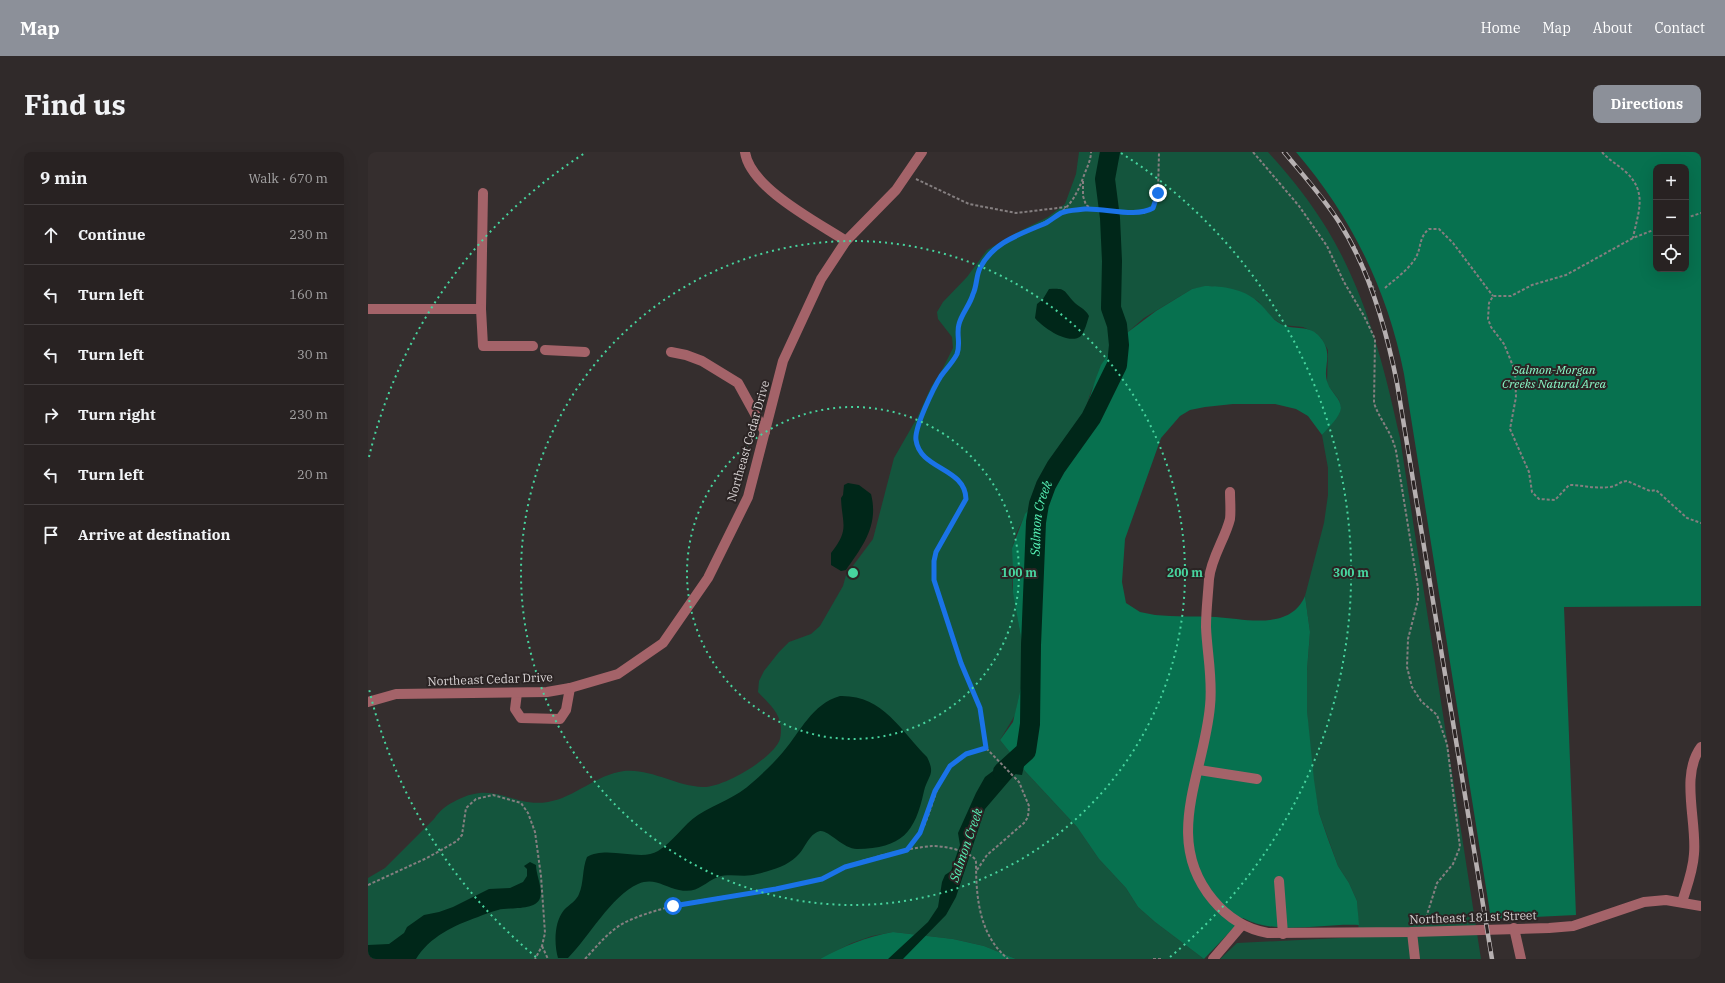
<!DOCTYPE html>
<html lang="en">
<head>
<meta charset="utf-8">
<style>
  body { margin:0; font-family:"IBM Plex Serif",serif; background:#302a2a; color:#f1f3f6 }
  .controls { position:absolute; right:12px; top:12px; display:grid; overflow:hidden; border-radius:8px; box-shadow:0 4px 16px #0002 }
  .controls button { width:36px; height:36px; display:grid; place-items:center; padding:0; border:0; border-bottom:1px solid #443f40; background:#282222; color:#f1f3f6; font:20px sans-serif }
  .stop { position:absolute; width:12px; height:12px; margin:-9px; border:3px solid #1a73e8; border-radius:50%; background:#fff }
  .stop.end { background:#1a73e8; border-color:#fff; box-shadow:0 1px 4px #0008 }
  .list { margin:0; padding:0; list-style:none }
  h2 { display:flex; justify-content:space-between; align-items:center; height:52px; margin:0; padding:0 16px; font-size:17px }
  h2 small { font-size:13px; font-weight:400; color:#a5a4a5 }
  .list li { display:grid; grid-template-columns:26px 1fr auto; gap:12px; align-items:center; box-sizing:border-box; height:60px; padding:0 16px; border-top:1px solid #443f40 }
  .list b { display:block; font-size:15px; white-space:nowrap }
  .list em { font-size:13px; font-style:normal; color:#a5a4a5 }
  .icon { flex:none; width:22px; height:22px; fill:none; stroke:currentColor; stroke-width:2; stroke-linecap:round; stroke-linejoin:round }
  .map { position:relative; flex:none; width:1333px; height:807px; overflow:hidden; border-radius:8px }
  header { display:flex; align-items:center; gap:24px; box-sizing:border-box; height:56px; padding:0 20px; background:#8c9099; color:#fff }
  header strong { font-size:19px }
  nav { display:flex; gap:22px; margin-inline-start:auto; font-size:14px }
  .intro { display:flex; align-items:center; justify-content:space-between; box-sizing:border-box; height:96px; padding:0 24px }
  h1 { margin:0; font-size:28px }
  .button { padding:10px 18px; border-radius:8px; background:#8c9099; color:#fff; font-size:14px; font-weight:700 }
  main { display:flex; gap:24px; padding:0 24px }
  aside { flex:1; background:#282222; border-radius:8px; box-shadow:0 4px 16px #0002 }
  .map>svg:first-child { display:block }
</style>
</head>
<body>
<header>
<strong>Map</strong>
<nav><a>Home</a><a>Map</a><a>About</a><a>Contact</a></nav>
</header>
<div class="intro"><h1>Find us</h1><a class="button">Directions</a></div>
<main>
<aside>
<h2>9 min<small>Walk · 670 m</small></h2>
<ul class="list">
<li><svg class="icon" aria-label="ahead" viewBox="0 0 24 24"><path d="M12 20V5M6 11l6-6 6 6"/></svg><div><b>Continue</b></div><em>230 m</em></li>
<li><svg class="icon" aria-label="left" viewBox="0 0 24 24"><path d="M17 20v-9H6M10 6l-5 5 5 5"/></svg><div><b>Turn left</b></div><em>160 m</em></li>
<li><svg class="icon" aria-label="left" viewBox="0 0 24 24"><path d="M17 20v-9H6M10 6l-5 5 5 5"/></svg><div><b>Turn left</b></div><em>30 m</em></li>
<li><svg class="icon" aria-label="right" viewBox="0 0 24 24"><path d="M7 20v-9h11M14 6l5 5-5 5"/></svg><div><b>Turn right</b></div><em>230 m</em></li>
<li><svg class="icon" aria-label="left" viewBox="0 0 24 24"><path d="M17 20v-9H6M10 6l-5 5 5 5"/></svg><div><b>Turn left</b></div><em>20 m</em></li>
<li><svg class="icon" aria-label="arrive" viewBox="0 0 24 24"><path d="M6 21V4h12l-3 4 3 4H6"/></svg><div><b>Arrive at destination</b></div></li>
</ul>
</aside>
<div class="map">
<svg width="1333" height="807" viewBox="0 0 1333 807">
  <rect width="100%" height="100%" fill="#352e2e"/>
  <path fill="#14553d" d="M 711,0 L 900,0 C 922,24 942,49 959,77 C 998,141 1016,214 1032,286 L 1113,807 L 852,807 L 869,791 L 991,785 L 989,749 L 981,731 L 970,714 L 951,661 L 943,615 L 939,558 L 939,518 L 942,480 L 937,444 L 956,371 L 960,343 L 960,316 L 954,283 L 970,262 L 973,255 L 971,248 L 959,232 L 960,198 L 953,186 L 948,181 L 935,175 L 915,173 L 903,165 L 890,149 L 878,142 L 844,134 L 824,137 L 776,166 L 760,180 L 745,195 L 723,239 L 708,288 L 701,301 L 674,344 L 657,363 L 648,382 L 644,396 L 644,433 L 654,491 L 653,535 L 647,563 L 632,588 L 656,618 L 709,675 L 731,707 L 758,736 L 770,755 L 787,770 L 836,807 L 648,807 L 616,794 L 585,787 L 525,780 L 504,784 L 484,791 L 452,807 L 0,807 L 0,726 L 17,716 L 66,667 C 72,658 79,653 89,648 C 128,628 144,656 180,650 C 208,645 227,623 256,619 C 282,616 308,634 335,635 C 355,636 406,606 412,587 C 413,583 413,578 413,575 C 411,559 400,551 390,540 L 391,529 L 396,519 L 411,500 L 421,490 L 443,482 L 452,474 L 475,434 L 478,423 L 505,387 L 526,306 L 549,266 L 563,235 L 575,216 L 585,196 L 584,185 L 570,167 L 569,160 L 575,150 L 599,125 L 619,98 L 648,81 L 680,65 L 697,52 L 708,22 Z"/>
  <g fill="#07714f" fill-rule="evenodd">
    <path d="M 928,0 L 1333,0 L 1333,454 L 1196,455 L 1208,763 L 1123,767 L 1036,222 C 1020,139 983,64 928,0 ZM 1288,15 L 1318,15 L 1318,117 L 1288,117 Z"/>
    <path d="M 837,134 C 854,134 876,137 889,149 C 898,156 902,166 913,172 C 926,179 942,172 952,185 C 967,203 953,216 960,232 C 963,240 973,247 973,256 C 972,265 960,276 954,283 L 940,264 L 928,257 L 907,252 L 865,252 L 837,255 L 822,258 L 812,264 L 793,286 L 757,387 L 754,430 L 758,451 L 772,460 L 787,463 C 807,465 828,464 848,465 C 877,467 922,479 937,444 L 942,480 L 939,518 L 939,558 L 946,628 L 951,661 L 960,687 L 970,714 L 981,731 L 989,749 L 991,773 C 954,771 909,784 875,766 L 836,807 L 787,770 L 770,755 L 758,736 L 731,707 L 709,675 L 656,618 L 632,588 L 645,570 L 653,535 L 654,491 L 645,441 L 644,396 L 657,362 L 674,344 L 708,288 L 728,226 L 733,213 L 745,195 L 760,180 L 788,159 L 824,137 Z"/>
    <path d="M 525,780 L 585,787 L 616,794 L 648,807 L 452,807 C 476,794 498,785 525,780 Z"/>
  </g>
  <g fill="#002719">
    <path d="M 681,137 C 698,136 695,138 705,149 C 710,155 717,156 721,164 C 719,170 717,179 713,184 C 701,194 674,175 667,166 L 669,152 L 675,147 Z"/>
    <path d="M 480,331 L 491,333 L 503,342 C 511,373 495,394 478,418 L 473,419 L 463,413 L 463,401 C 482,377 474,373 473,346 L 475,343 L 476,333 Z"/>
    <path d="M 472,544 C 515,543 532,578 559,605 C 568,623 560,623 556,639 C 547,681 534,696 489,697 C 475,697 461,678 452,679 C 440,682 437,698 428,705 C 419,714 402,719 389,722 C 377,726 362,721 350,725 C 335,731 330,742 311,738 C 296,735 286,725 270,732 C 243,744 221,785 200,806 L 190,806 C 186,792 186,770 196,758 C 201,753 209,748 211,742 C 216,731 214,717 219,705 C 239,693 273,710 290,699 C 305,690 315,673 330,663 C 349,651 368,646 385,630 C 395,621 406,611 415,600 C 433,579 444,552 472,544 Z"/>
    <path d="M 659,601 L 654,623 L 647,622 L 617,657 L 588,745 L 578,763 L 535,807 L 520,807 L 560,770 L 570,755 L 574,730 L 577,723 L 583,719 L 592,693 L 590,681 L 608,641 L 617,625 L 641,607 Z"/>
    <path d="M 162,710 L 168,713 C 168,723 175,736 172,746 C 168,759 141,755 130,758 C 123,760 116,762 110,765 C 87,773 61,785 48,807 L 0,807 L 0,793 L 21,792 L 36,781 L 39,775 L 56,763 L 71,760 L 85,755 L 121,737 L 142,736 L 155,730 L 159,724 L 159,717 L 156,714 Z"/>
  </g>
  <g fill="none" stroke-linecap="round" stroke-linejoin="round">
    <path stroke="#002719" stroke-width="20" id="s1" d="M 635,620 L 658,599 L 662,572 L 663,493 L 668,370 L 671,352 L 678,333 L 688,315 L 723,266 L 749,213 L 751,193 L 749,173 L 743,156 L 744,109 L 742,66 L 737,27 L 742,0"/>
    <g stroke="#857f80" stroke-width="2" stroke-dasharray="3 2" stroke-linecap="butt">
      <path d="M 885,0 L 931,54 L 959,94 L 976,130 L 996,164 L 1007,187 L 1006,251 C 1012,269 1023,278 1028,299 L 1050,436 L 1050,448 L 1040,487 L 1039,515 L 1044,535 L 1053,549 L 1069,563 L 1079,592 L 1092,695 L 1085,712 L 1069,731 L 1057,769"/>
      <path d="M 918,0 L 972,70 L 987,95 L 1007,140"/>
      <path d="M 1234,0 C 1241,8 1250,13 1258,20 C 1280,41 1270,60 1265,86"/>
      <path d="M 548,27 L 601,52 L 648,61 L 698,55"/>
      <path d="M 715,29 L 715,44 L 718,53 L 724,57"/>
      <path d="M 694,60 L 725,57 L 776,61 L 785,56 L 790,41 L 791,0"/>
      <path d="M 1318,66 L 1333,61"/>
      <path d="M 1288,77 L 1265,86 L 1198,123 L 1164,133 L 1143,144 L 1125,144 L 1121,151 L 1120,167 L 1123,175 L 1136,192 L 1147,219 L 1148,245 L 1142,277 L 1161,320 L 1164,340 L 1171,347 L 1187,348 L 1201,333 C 1215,333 1226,337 1241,335 C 1248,335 1252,329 1259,329 L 1282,339 L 1288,338 L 1319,366 L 1333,371"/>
      <path d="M 1017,136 C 1027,127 1039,119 1047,107 C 1054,96 1050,86 1061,77 L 1071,77 L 1085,91 L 1125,144"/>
      <path d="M 539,698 C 575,664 556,608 618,596"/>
      <path d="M 609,718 L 619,703 L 656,671 L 660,665 L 661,654 L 651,630 L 618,596 L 612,556 L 593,511 L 566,428 L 566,409 L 569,400 L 598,347 C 597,314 545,315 548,286 C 549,269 564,238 573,224 C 578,217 585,210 589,202 C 593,192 588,182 591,172 C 593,162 601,155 604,145 C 612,126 607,120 622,101 C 628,94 636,90 644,86 C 679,67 700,68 715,26 C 718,17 723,9 723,0"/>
      <path d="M 0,733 L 59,706 L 89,689 L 94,683 L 98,656 L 108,647 L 125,643 L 153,651 L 160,661 L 167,680 L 173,724 L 177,781 L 174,794 L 167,807"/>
      <path d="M 174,794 L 180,807"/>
      <path d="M 217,807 C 231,792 243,776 262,768 C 304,750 351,746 395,739 C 414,736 433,731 451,727 C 461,725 470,718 479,714 C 502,706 539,696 564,694 C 576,694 598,698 607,707 L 608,710 C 608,745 611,783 640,807"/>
      <path d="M 785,807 L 795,807"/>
    </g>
    <g stroke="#a46369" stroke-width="10">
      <path d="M 377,0 C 382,36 449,70 478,89"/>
      <path d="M 115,41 L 113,157 L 115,194 L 165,194"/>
      <path d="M 0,157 L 113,157"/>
      <path d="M 177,198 L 217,200"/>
      <path d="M 303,200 L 318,203 L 334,209 L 370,231 L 397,280"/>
      <path d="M 862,340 C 862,348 863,359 862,367 C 857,387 843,406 841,427 C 840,443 838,459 838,475 C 839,501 845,527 842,554 C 836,622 794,687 845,748 C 860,766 877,777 900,781 L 1044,780 L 1181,776 L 1205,774 L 1276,750 L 1298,748 L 1333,754"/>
      <path d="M 149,541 L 147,557 L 153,566 L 192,567 L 198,558 L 202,536"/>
      <path d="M 0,550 L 28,542 L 179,540 L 202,536 L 250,522 L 295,491 L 340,426 L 380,345 L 415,209 L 453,127 L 478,89 L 528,38 L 554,0"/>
      <path d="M 831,618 L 889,627"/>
      <path d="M 911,729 L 915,782"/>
      <path d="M 1314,750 C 1319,734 1325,719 1326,702 C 1329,669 1312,623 1333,595"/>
      <path d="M 1146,776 L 1153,807"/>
      <path d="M 1044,780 L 1047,807"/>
      <path d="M 845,807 L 874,773"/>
    </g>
    <defs>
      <path id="rail" d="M 916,0 C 935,23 955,45 971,70 C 1001,117 1018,176 1029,231 L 1124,807"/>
    </defs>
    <use href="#rail" stroke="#b6b0b1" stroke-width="4.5"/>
    <use href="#rail" stroke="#2b2424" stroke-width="3" stroke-dasharray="9" stroke-linecap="butt"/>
  </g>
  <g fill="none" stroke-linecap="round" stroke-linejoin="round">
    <path stroke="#1a73e8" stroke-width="5" d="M 305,754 L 408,737 L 454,727 L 477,715 L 539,698 L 552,681 L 567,639 L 582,614 L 598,602 L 618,596 L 612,556 L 593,511 L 566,428 L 566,409 L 568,400 L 598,347 C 597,315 552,318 548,288 C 546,276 566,235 573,224 C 578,217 585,210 589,202 C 593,192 588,182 591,172 C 594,161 602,153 605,142 C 609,134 608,124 612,116 C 625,90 653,82 678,71 C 683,68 688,64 693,61 C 699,58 710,58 717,57 C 738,56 768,66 785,56 L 790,41"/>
  </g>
  <g fill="none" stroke="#47d49e" stroke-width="2" stroke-dasharray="2 4">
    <circle cx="485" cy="421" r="166"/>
    <circle cx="485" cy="421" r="332"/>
    <path d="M168 805A498 498 0 0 1 1 537M1 305A498 498 0 0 1 217 1M753 1A498 498 0 0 1 802 805"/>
  </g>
  <g text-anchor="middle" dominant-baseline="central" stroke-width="4" stroke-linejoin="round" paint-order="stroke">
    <g font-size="12" font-style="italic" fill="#8afbc9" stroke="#2b2424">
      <text x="1186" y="217">Salmon-Morgan<tspan x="1186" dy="14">Creeks Natural Area</tspan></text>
    </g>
    <g font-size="12" fill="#d9d4d5" stroke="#2b2424">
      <text transform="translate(380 289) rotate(-74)">Northeast Cedar Drive</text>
      <text transform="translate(122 527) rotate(-2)">Northeast Cedar Drive</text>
      <text transform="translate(1105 765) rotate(-2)">Northeast 181st Street</text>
    </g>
    <g font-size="13" font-style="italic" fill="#57f4b7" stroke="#2b2424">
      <text stroke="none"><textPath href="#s1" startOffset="265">Salmon Creek</textPath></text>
      <text transform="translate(598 693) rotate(-71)">Salmon Creek</text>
    </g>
  </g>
  <circle cx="485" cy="421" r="6" fill="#47d49e" stroke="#2b2424" stroke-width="2"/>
  <g font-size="12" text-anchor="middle" font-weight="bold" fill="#47d49e" stroke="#2b2424" stroke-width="4" stroke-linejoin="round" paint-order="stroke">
    <text x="651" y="425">100 m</text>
    <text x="817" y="425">200 m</text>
    <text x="983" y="425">300 m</text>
  </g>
</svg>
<div class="controls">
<button>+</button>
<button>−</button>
<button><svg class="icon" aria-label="locate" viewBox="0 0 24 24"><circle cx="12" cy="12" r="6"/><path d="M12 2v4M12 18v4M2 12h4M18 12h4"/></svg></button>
</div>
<div class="stop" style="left:305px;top:754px"></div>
<div class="stop end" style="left:790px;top:41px"></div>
</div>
</main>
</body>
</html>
